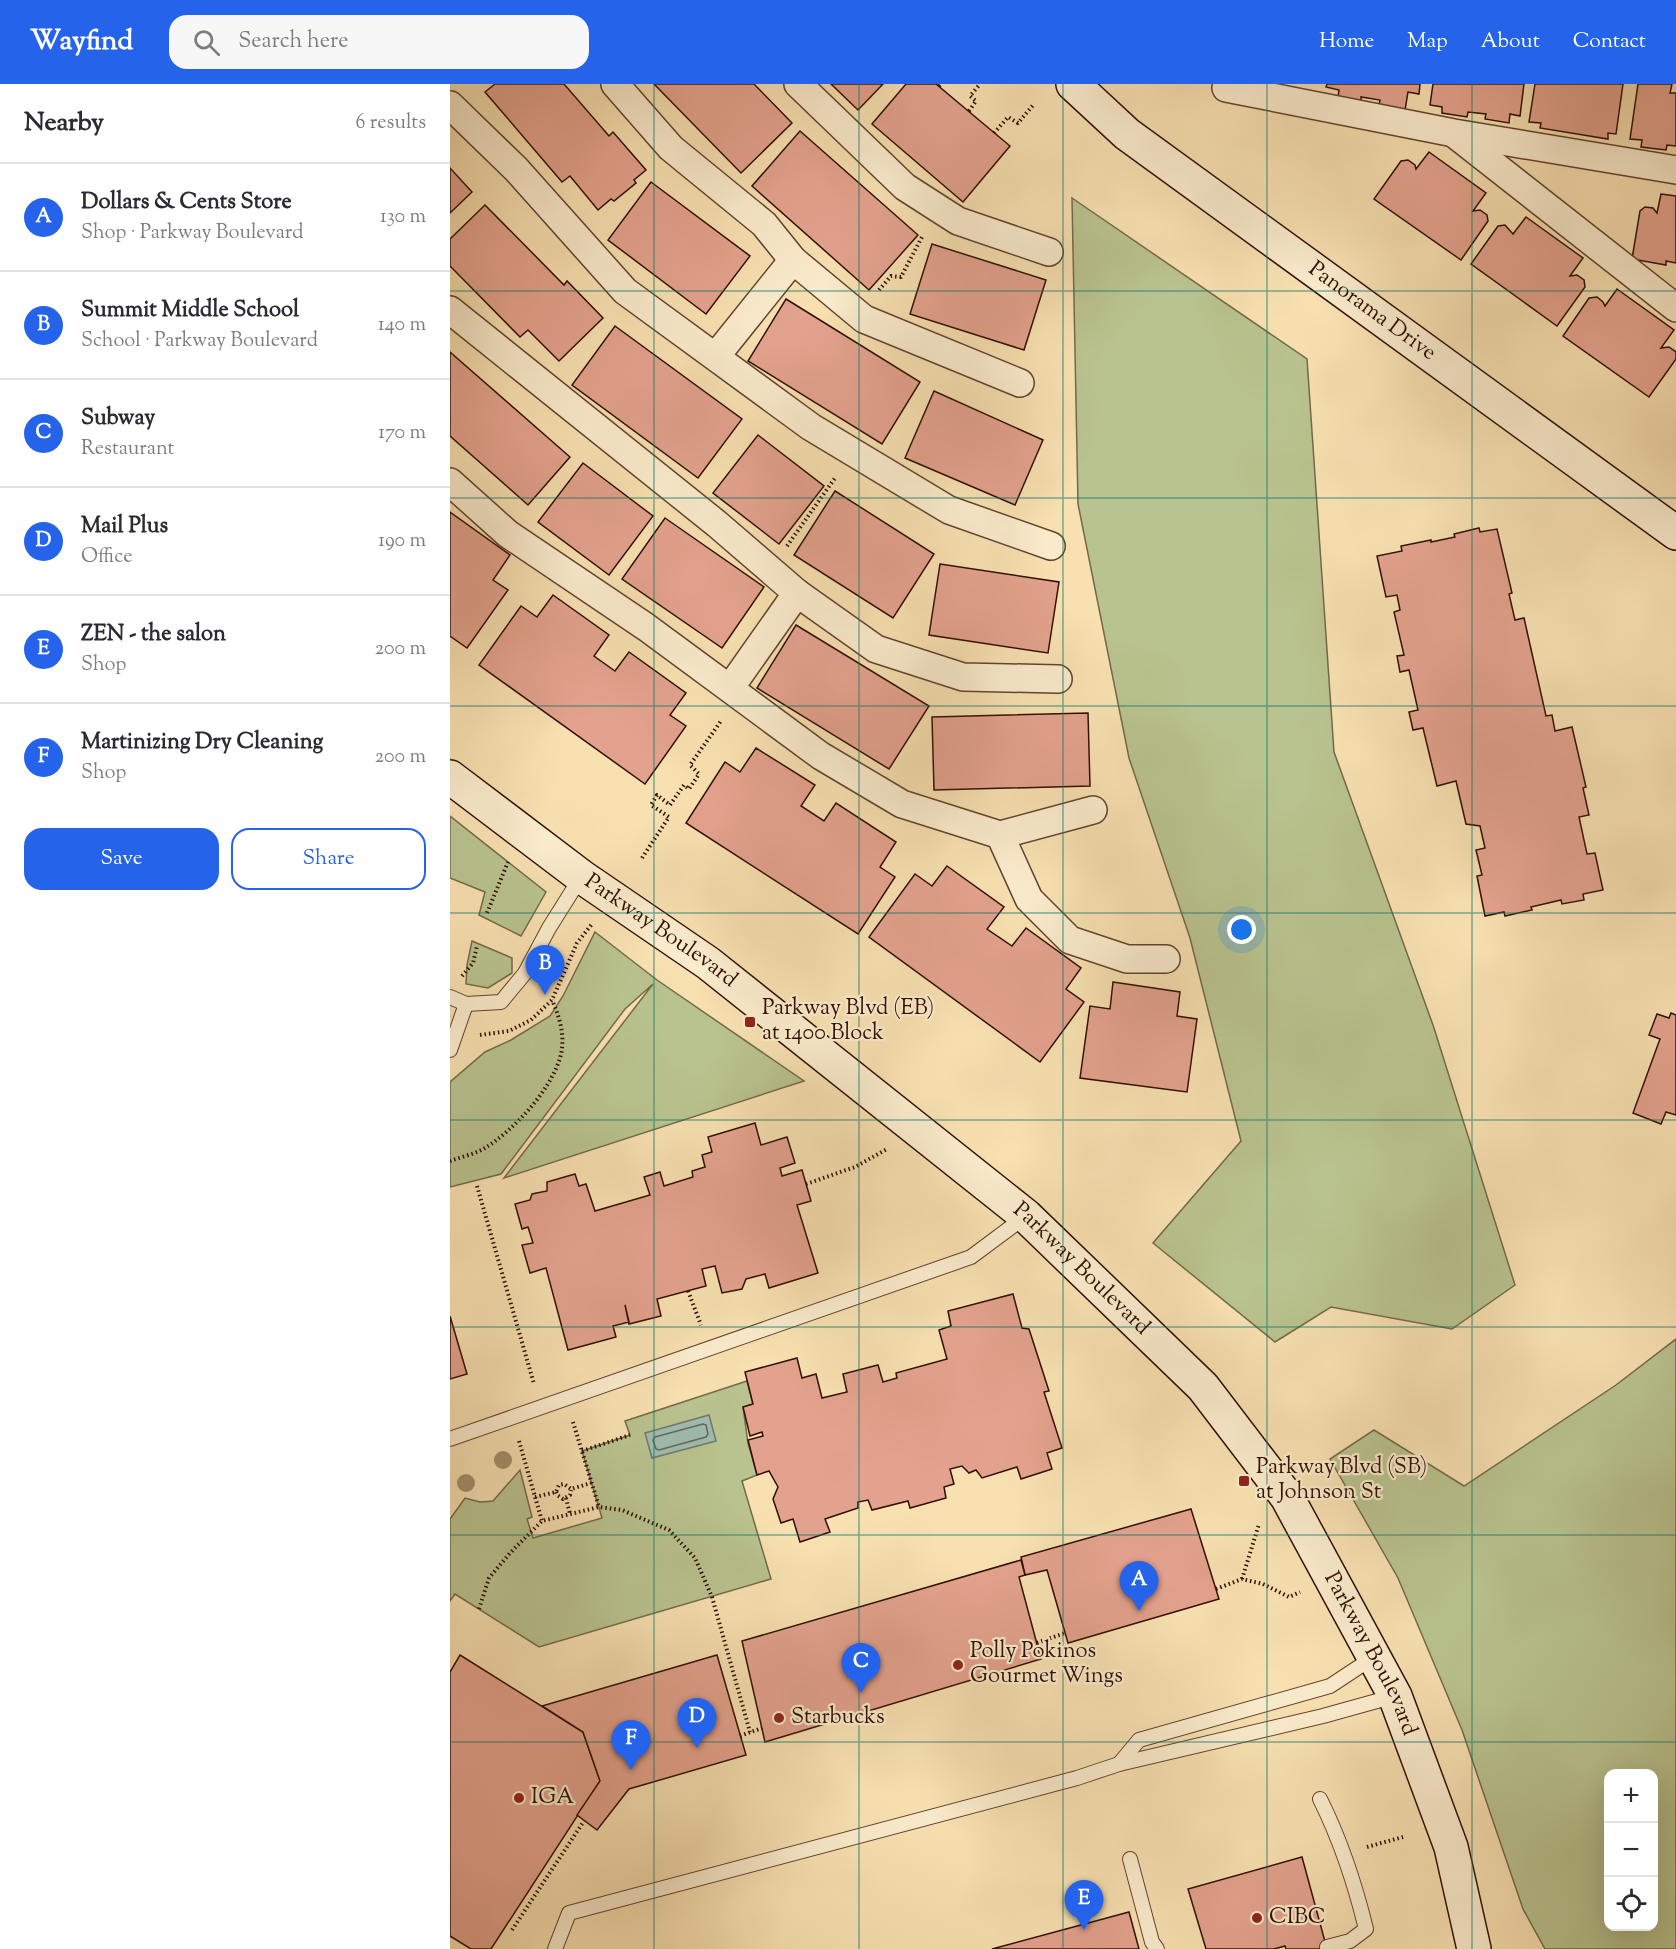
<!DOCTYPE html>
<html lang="en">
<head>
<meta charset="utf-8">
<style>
  body { margin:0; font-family:"Sorts Mill Goudy",serif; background:#f7f7f7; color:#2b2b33 }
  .controls { position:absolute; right:18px; bottom:18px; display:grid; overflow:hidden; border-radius:12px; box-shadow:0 6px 24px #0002 }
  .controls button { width:54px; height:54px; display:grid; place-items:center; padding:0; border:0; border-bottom:2px solid #e1e1e2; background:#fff; color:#2b2b33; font:30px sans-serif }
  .you { position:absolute; left:792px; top:846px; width:21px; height:21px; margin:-15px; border:4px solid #fff; border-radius:50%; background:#1a73e8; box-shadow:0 0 0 9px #1a73e833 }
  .badge { display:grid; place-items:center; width:39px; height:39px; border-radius:50%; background:#2563eb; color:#fff; font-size:20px; font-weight:700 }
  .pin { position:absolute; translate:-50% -50px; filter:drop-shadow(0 2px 3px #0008) }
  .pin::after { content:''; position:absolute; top:32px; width:21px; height:18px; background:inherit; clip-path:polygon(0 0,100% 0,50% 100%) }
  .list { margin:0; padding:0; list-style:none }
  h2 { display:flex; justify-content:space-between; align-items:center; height:78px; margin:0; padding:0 24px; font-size:26px }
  h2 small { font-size:20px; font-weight:400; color:#7c7c81 }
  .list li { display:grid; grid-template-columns:39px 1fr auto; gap:18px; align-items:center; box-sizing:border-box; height:108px; padding:0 24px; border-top:2px solid #e1e1e2 }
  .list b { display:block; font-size:22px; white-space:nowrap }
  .list p { margin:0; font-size:20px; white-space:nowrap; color:#7c7c81 }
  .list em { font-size:20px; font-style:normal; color:#7c7c81 }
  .actions { display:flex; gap:12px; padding:18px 24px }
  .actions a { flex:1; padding:14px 0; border:2px solid #2563eb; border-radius:18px; text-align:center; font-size:21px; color:#2563eb }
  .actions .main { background:#2563eb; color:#fff }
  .icon { flex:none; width:33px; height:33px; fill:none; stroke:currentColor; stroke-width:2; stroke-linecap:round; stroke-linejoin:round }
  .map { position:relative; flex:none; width:1226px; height:1865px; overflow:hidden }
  header { display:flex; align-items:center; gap:36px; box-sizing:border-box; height:84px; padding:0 30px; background:#2563eb; color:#fff }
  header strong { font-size:28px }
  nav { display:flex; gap:33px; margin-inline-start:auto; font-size:21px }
  .search { width:420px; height:54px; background:#f7f7f7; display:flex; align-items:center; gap:15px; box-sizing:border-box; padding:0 21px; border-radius:18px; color:#7c7c81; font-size:22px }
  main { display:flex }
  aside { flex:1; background:#fff }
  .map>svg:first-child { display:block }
</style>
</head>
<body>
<header>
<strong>Wayfind</strong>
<div class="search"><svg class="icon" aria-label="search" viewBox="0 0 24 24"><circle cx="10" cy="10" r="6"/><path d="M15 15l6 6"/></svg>Search here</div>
<nav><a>Home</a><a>Map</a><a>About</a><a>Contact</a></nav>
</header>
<main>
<aside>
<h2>Nearby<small>6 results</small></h2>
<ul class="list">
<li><span class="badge">A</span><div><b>Dollars &amp; Cents Store</b><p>Shop · Parkway Boulevard</p></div><em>130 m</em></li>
<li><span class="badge">B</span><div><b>Summit Middle School</b><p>School · Parkway Boulevard</p></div><em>140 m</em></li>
<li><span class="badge">C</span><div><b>Subway</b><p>Restaurant</p></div><em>170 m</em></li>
<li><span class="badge">D</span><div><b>Mail Plus</b><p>Office</p></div><em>190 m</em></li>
<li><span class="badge">E</span><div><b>ZEN - the salon</b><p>Shop</p></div><em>200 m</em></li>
<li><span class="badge">F</span><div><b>Martinizing Dry Cleaning</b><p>Shop</p></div><em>200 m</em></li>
</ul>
<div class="actions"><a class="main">Save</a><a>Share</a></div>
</aside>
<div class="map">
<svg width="1226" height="1865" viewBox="0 0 1226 1865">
  <rect width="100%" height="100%" fill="#f8e0b1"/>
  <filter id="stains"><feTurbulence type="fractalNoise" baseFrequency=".00333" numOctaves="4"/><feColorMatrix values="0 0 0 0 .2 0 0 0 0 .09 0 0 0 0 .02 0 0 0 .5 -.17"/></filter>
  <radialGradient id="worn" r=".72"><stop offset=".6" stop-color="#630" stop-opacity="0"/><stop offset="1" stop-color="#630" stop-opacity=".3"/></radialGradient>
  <g fill="#b9c38f" stroke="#746949" stroke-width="1.5" fill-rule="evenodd">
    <path d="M 622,114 L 857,275 L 884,668 L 983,941 L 1065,1201 L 1002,1245 L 881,1223 L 825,1258 L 703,1159 L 791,1057 L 740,854 L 679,674 L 628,420 Z"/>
    <path d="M 0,732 L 96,808 L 71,852 L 29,831 L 35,808 L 0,794 Z"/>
    <path d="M 145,848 L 207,896 L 354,997 L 54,1094 L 203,900 L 175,925 L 51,1090 L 0,1103 L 0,998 L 35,968 L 61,956 L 100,932 L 113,912 Z"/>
    <path d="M 22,857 L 62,874 L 62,889 L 38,904 L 16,900 L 17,881 Z"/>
    <path d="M 1226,1255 L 1226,1865 L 1095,1865 L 1073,1825 L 1012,1646 L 948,1494 L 880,1375 L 924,1346 L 1014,1402 L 1166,1301 ZM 1158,1690 L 1204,1690 L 1204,1842 L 1158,1842 Z"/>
    <path d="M 297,1297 L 303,1320 L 293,1323 L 298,1359 L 307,1391 L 292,1397 L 321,1495 L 89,1563 L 5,1510 L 0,1517 L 0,1435 L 15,1414 L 30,1418 L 43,1417 L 70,1386 L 82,1433 L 77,1435 L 83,1454 L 152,1434 L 132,1367 L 180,1351 L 175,1337 Z"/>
  </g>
  <path fill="#9ebdb0" stroke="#72776b" stroke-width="1.5" d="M 259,1331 L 266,1357 L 202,1374 L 195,1349 Z"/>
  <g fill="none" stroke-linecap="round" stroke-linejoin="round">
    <path stroke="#67665a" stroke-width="1.5" d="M 253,1340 L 256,1341 L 258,1350 L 256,1353 L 209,1366 L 206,1365 L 203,1356 L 205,1353 Z"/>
  </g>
  <g fill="#e3a28d" stroke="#300f03" stroke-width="1.5">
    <path d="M 45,0 L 114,0 L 159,52 L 163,48 L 196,86 L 184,96 L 186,99 L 164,117 L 161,115 L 148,126 L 120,92 L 112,98 L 35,8 Z"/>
    <path d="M 204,0 L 304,0 L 342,39 L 291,89 Z"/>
    <path d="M 381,0 L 433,0 L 408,26 Z"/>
    <path d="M 456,0 L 486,0 L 560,62 L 513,118 L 422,40 Z"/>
    <path d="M 877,0 L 970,0 L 969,10 L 958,8 L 955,26 L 929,21 L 930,16 L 911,13 L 911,18 L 888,13 L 889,6 L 876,3 Z"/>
    <path d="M 983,0 L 1074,0 L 1070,32 L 1060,30 L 1059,39 L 1035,35 L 1036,30 L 1018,28 L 1017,33 L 992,29 L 992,23 L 980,21 Z"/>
    <path d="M 1085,0 L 1173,0 L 1166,50 L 1158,49 L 1158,55 L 1090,44 L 1091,39 L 1079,38 Z"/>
    <path d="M 1188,0 L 1222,0 L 1220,9 L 1226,9 L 1226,62 L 1217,61 L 1216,66 L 1191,63 L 1192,56 L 1180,55 Z"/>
    <path d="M 350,47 L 468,151 L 419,206 L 302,102 Z"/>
    <path d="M 979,68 L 1036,109 L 1023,127 L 1030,126 L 1037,131 L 1038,137 L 1011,176 L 924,115 L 951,77 L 958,76 L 965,81 L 966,85 Z"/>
    <path d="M 0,84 L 22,108 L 0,129 Z"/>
    <path d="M 201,98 L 300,172 L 256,230 L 158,156 Z"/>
    <path d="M 1211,110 L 1226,112 L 1226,179 L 1216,177 L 1216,181 L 1182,175 L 1190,127 L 1195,123 L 1203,124 L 1207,129 Z"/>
    <path d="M 35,121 L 114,201 L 117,197 L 153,234 L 109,277 L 78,246 L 70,253 L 0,182 L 0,155 Z"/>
    <path d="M 1076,133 L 1133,174 L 1120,192 L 1127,191 L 1134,196 L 1135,203 L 1107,242 L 1021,180 L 1048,142 L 1055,141 L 1063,150 Z"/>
    <path d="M 482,160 L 596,196 L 574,266 L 460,230 Z"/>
    <path d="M 1167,205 L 1224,246 L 1211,264 L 1219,263 L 1226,268 L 1226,275 L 1199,313 L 1113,252 L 1139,214 L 1147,213 L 1153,218 L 1155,222 Z"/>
    <path d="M 336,215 L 470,298 L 432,360 L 298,277 Z"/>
    <path d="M 165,242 L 292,335 L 248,394 L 122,301 Z"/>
    <path d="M 0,268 L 120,373 L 78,421 L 0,352 Z"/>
    <path d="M 484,307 L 593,356 L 565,421 L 455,374 Z"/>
    <path d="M 308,351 L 374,402 L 329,460 L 263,409 Z"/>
    <path d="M 133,379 L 203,432 L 159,491 L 88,438 Z"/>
    <path d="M 385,407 L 484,470 L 443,534 L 344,471 Z"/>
    <path d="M 0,428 L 60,471 L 43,496 L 58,506 L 17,564 L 0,552 Z"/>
    <path d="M 215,434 L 314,503 L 272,564 L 172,495 Z"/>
    <path d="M 1029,444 L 1030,448 L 1047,445 L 1062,509 L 1059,510 L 1065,536 L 1074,534 L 1096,632 L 1102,631 L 1105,647 L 1122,643 L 1136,703 L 1133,704 L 1139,731 L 1129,733 L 1137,770 L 1145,769 L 1153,806 L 1133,810 L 1134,816 L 1112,820 L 1111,816 L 1081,823 L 1082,826 L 1055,832 L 1054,828 L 1035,832 L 1027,792 L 1032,791 L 1026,766 L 1035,764 L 1030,742 L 1016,740 L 1006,697 L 987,702 L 973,644 L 963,646 L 959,628 L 968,626 L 959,586 L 950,588 L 947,572 L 954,571 L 944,528 L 950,526 L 947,511 L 936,513 L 927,472 L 952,467 L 951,462 L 981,456 L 981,458 L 1005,453 L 1004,450 Z"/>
    <path d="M 490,480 L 609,498 L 598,569 L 479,551 Z"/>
    <path d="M 103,511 L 159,551 L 144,572 L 165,587 L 179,568 L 236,609 L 220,631 L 236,642 L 195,700 L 29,581 L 71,522 L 87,533 Z"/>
    <path d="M 346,541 L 479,622 L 439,685 L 307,604 Z"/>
    <path d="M 638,629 L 640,702 L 484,706 L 482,633 Z"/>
    <path d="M 306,664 L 365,701 L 351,722 L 374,737 L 386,719 L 446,758 L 430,783 L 445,793 L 408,850 L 236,739 L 275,678 L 290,688 Z"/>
    <path d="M 497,782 L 554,823 L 537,845 L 562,862 L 576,844 L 631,884 L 616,905 L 634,918 L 590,978 L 419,853 L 465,790 L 482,802 Z"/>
    <path d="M 663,898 L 730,908 L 727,932 L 747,935 L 737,1008 L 630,994 L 640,922 L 660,925 Z"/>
    <path d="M 1221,929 L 1226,931 L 1226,1031 L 1216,1028 L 1211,1040 L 1183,1029 L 1210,955 L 1199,951 L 1207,930 L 1219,934 Z"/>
    <path d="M 305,1039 L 311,1061 L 337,1053 L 345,1079 L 330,1084 L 332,1092 L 352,1086 L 361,1117 L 347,1121 L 368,1189 L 319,1204 L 315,1190 L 296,1195 L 292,1205 L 272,1209 L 265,1182 L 252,1185 L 256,1202 L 207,1215 L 211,1232 L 179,1240 L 175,1221 L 179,1238 L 163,1242 L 166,1253 L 118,1266 L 96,1184 L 80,1189 L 72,1161 L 83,1159 L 78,1143 L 72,1145 L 65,1120 L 80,1116 L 82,1110 L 97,1107 L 97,1098 L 125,1090 L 129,1102 L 136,1100 L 145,1127 L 200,1111 L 194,1093 L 210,1088 L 214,1102 L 243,1093 L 242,1087 L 255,1083 L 252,1071 L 262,1068 L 258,1053 Z"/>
    <path d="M 563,1210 L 572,1244 L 579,1245 L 599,1307 L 594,1308 L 612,1364 L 597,1369 L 602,1385 L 571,1395 L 567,1383 L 532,1394 L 526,1386 L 519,1389 L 512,1382 L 500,1385 L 504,1400 L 494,1403 L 496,1414 L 460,1424 L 458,1417 L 422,1426 L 418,1416 L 408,1418 L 408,1424 L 375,1435 L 380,1448 L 350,1458 L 343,1435 L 331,1439 L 323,1415 L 328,1403 L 319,1387 L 307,1391 L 298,1356 L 313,1352 L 312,1348 L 300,1352 L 293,1323 L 303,1320 L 295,1288 L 347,1274 L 352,1294 L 366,1290 L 372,1314 L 397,1308 L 393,1290 L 428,1281 L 433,1298 L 447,1294 L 446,1289 L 497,1275 L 489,1246 L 501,1242 L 498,1227 Z"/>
    <path d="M 0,1232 L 17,1290 L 0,1295 Z"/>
    <path d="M 741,1425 L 769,1515 L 618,1559 L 597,1486 L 575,1491 L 571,1473 Z"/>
    <path d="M 571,1476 L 575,1491 L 569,1493 L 591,1575 L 315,1658 L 292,1557 Z"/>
    <path d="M 10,1571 L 133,1648 L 150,1697 L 41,1865 L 21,1865 L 0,1852 L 0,1588 Z"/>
    <path d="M 267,1571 L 296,1671 L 179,1705 L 147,1746 L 127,1731 L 150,1697 L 133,1648 L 92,1622 Z"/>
    <path d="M 852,1773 L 877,1865 L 836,1865 L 835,1862 L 824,1865 L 756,1865 L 738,1805 Z"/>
    <path d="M 679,1828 L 689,1865 L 542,1865 Z"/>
  </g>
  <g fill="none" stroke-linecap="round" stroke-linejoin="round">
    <defs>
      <g id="lane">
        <path d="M 0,913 L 16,920 L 51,918 L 75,889 L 99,844 L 131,793"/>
        <path d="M 0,966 L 16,920"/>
        <path d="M 0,1355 L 521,1173 L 576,1132"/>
        <path d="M 669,1680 L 689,1656 L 880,1602 L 924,1573"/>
        <path d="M 870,1715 C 891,1757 905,1800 916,1845 L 900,1857 L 877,1863"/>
        <path d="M 680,1775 L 702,1858 L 707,1865"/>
        <path d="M 105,1865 L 119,1829 L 627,1694 L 669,1680 L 873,1632 L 945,1612"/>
      </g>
      <g id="street">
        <path d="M 165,0 L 221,64 L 314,140 L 343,176 L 414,235 L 570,299"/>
        <path d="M 348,0 L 455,103 L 508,137 L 599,168"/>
        <path d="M 776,4 L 1004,49 L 1226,86"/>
        <path d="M 0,21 L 66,85 L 175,207 L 361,343 L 499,426 L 601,462"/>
        <path d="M 1007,52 L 1226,224"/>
        <path d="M 0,226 L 267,440 L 347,509 L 426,565 L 513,593 L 608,595"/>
        <path d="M 266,272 L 343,176"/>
        <path d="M 0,398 L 58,450 L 196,543 L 371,672 L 452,720 L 550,751 L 643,726"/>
        <path d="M 280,604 L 347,509"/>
        <path d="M 550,751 L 579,815 L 620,856 L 677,875 L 716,875"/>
      </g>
      <g id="secondary">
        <path id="s1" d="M 623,0 L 677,50 L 1226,449"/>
        <path id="s2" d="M 0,693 L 132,793 L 258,879 L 576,1132 L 753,1303 L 837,1413 L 945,1612 L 1001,1763 L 1024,1865"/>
      </g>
    </defs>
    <use href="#lane" stroke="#62432e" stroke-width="16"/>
    <use href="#street" stroke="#62432e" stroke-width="30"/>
    <use href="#secondary" stroke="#300f03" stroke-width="36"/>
    <g stroke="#300f03" stroke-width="4" stroke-dasharray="1.5 3" stroke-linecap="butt">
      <path d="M 489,2 L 491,0"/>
      <path d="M 519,27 L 526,17 L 520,12 L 530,0"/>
      <path d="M 544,49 L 558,33 L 568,39 L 584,20"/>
      <path d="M 429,206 L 441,192 L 451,193 L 473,151"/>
      <path d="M 337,462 L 385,394"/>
      <path d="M 192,774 L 219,733 L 201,721 L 207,711 L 220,721 L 234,701 L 239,705 L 249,690 L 240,681 L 271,637"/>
      <path d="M 37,829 L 58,778"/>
      <path d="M 12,892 L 23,879 L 27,862"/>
      <path d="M 30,951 L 59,947 L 81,936 L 102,916 L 127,859 L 142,840"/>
      <path d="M 0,1077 C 11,1073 25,1070 35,1064 C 64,1046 100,1007 110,974 C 116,954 110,934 102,916"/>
      <path d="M 356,1100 L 405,1083 L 437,1065"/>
      <path d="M 27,1102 L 84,1300"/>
      <path d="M 238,1207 L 251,1241"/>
      <path d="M 123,1338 L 149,1423"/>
      <path d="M 69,1357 L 92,1437"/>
      <path d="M 132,1367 L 180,1351"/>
      <path d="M 106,1408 L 107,1411 L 113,1415 L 120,1411 L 121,1406"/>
      <path d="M 85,1413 L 106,1408 L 109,1401 L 114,1400 L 121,1405 L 141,1399"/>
      <path d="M 116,1414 L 120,1430"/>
      <path d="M 792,1495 L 809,1440"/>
      <path d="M 766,1505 L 792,1495 L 813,1500 L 839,1513 L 850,1508"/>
      <path d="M 29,1525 L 39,1494 L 60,1469 L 92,1437 L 149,1423 L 172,1426 L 219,1446 L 245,1474 L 262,1513 L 300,1648"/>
      <path d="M 587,1559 L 615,1549"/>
      <path d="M 290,1652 L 312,1644"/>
      <path d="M 917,1763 L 953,1753"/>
      <path d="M 62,1846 L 134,1737"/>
    </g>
    <use href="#lane" stroke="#faebcc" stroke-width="14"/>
    <use href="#street" stroke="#faebcc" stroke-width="27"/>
    <use href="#secondary" stroke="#faebcc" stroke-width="33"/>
  </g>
  <g fill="#a4906c">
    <circle cx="53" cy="1376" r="9"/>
    <circle cx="16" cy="1399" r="9"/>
  </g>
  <path fill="none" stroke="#0f766e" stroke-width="1.5" stroke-opacity="0.55" d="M 204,0 L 204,1865M 409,0 L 409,1865M 613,0 L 613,1865M 817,0 L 817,1865M 1022,0 L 1022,1865M 0,207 L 1226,207M 0,414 L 1226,414M 0,622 L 1226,622M 0,829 L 1226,829M 0,1036 L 1226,1036M 0,1243 L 1226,1243M 0,1451 L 1226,1451M 0,1658 L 1226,1658"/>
  <g fill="#8f2418" stroke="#faebcc" stroke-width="2">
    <rect x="294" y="932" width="12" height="12" rx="3"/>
    <rect x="788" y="1391" width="12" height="12" rx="3"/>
    <circle cx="508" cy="1581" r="6"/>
    <circle cx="329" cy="1634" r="6"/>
    <circle cx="69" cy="1714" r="6"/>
    <circle cx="807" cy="1834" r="6"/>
  </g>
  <g text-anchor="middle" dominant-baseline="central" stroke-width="4.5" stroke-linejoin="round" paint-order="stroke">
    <g font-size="22" fill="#300f03" stroke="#faebcc">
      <text stroke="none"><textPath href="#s1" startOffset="376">Panorama Drive</textPath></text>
      <text stroke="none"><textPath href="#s2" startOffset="261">Parkway Boulevard</textPath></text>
      <text stroke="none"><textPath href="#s2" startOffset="801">Parkway Boulevard</textPath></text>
      <text stroke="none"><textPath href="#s2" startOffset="1287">Parkway Boulevard</textPath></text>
    </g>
    <g font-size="22" fill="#300f03" stroke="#faebcc" text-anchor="start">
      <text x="312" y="925">Parkway Blvd (EB)<tspan x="312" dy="25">at 1400 Block</tspan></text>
      <text x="806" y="1384">Parkway Blvd (SB)<tspan x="806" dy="25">at Johnson St</tspan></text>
      <text x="520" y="1568">Polly Pokinos<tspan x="520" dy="25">Gourmet Wings</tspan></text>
      <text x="341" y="1634">Starbucks</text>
      <text x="81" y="1714">IGA</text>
      <text x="819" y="1834">CIBC</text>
    </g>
  </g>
  <rect width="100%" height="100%" filter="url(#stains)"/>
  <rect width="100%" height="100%" fill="url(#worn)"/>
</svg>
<div class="controls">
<button>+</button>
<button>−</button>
<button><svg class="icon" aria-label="locate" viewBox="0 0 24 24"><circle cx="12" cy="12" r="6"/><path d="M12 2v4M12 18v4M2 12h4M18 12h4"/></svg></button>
</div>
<div class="you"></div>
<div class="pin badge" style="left:689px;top:1527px">A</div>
<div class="pin badge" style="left:95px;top:911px">B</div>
<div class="pin badge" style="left:411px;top:1609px">C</div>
<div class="pin badge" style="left:247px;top:1664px">D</div>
<div class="pin badge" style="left:634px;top:1846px">E</div>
<div class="pin badge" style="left:181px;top:1686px">F</div>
</div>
</main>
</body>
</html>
